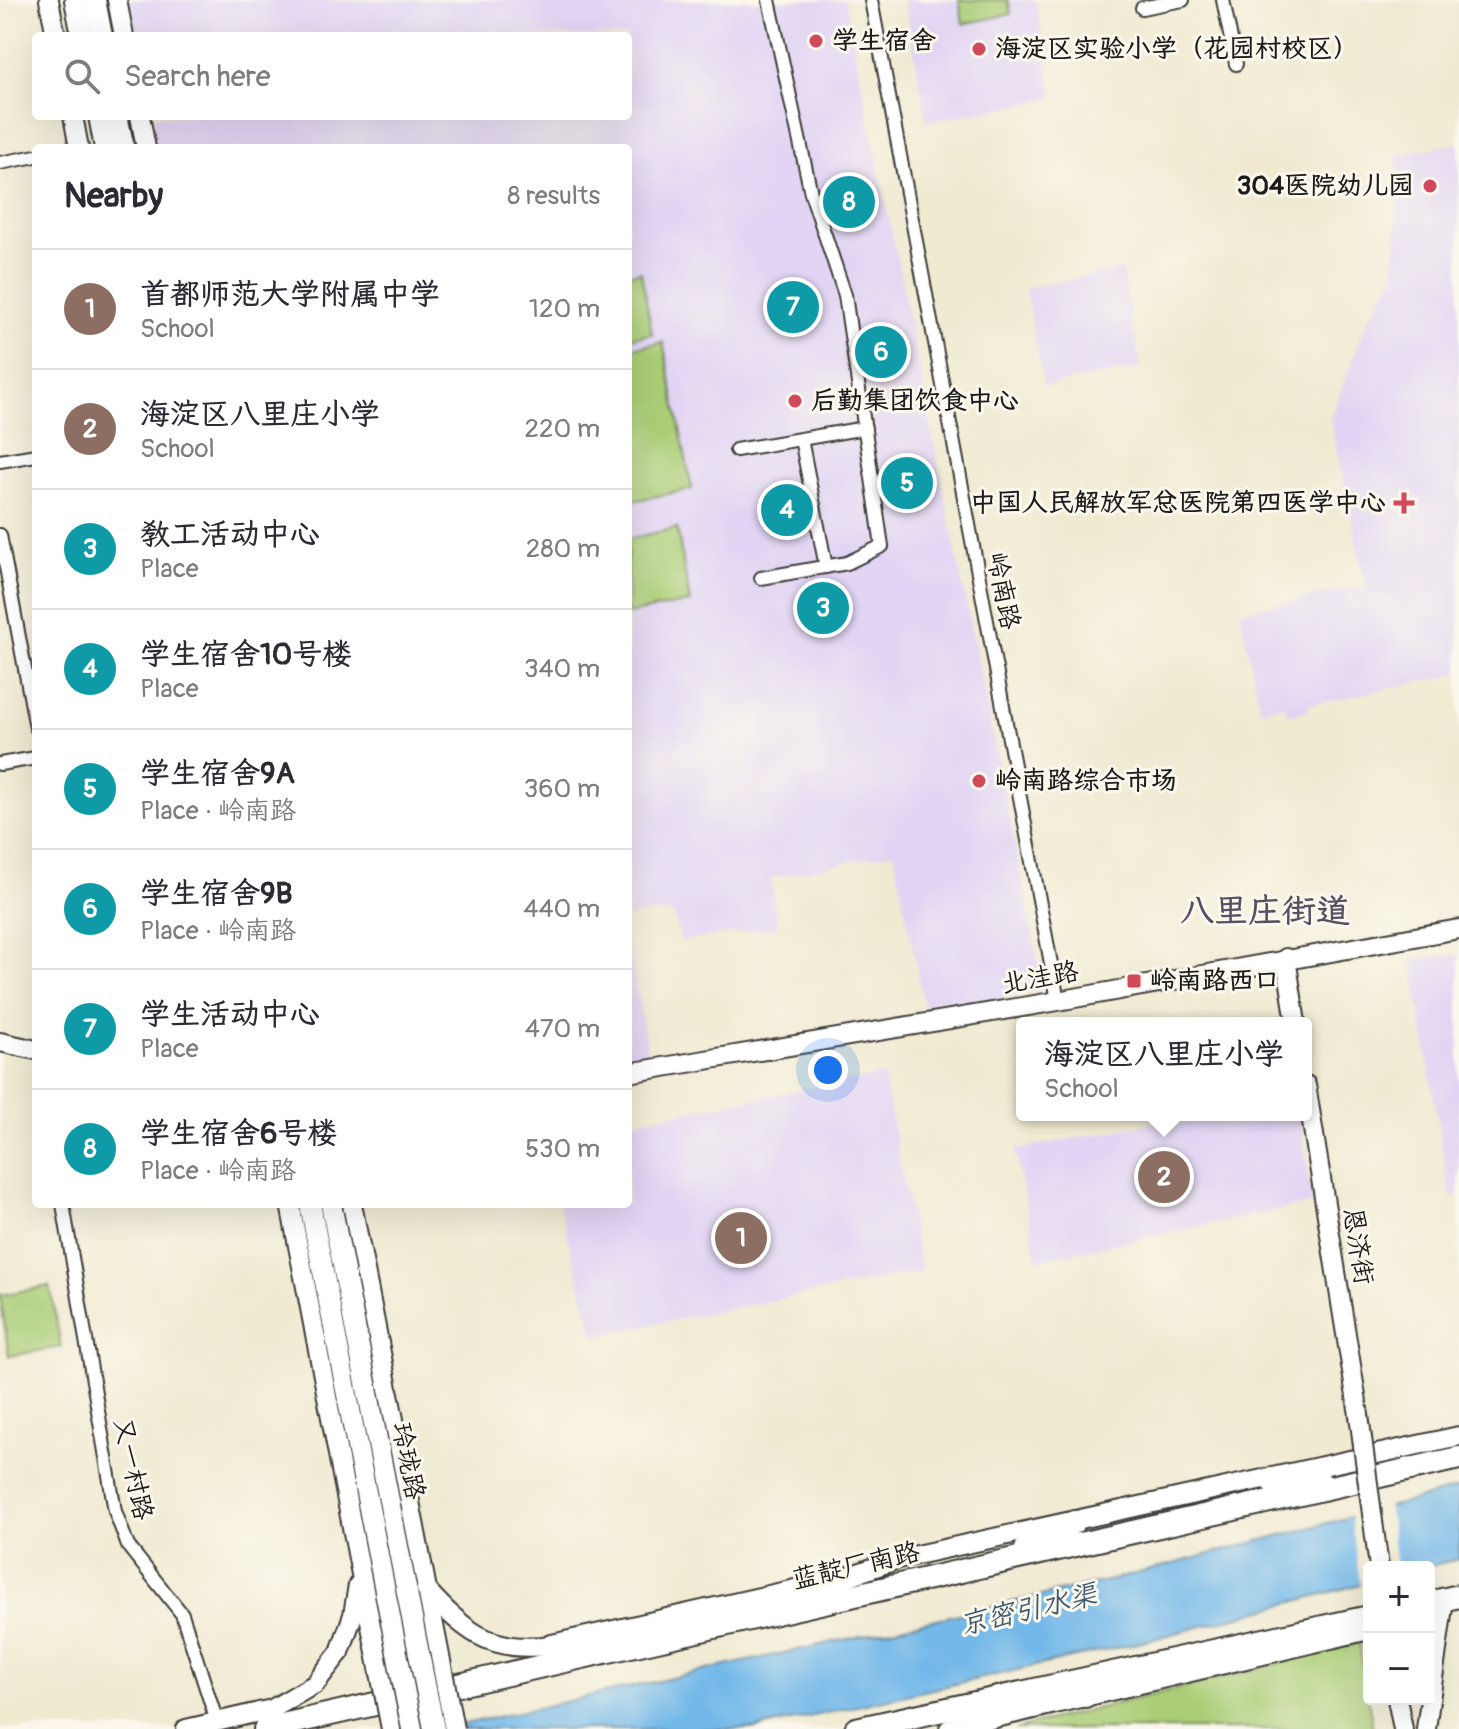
<!DOCTYPE html>
<html lang="en">
<head>
<meta charset="utf-8">
<style>
  body { margin:0; font-family:Pangolin,"LXGW WenKai TC",sans-serif; background:#f2f2f3; color:#2b2b33 }
  .controls { position:absolute; right:24px; bottom:24px; display:grid; overflow:hidden; border-radius:8px; box-shadow:0 8px 32px #0002 }
  .controls button { width:72px; height:72px; display:grid; place-items:center; padding:0; border:0; border-bottom:2px solid #e1e1e2; background:#fff; color:#2b2b33; font:40px sans-serif }
  .you { position:absolute; left:828px; top:1070px; width:28px; height:28px; margin:-20px; border:6px solid #fff; border-radius:50%; background:#1a73e8; box-shadow:0 0 0 12px #1a73e833 }
  .badge { display:grid; place-items:center; width:52px; height:52px; border-radius:50%; background:#111827; color:#fff; font-size:26px; font-weight:700 }
  .pin { position:absolute; translate:-50% -50%; border:4px solid #fff; box-shadow:0 2px 8px #0006 }
  .popup { position:absolute; left:1016px; top:1017px; width:296px; height:104px; box-sizing:border-box; display:grid; place-content:center; border-radius:8px; background:#fff; filter:drop-shadow(0 2px 6px #0005); font-size:26px; white-space:nowrap; color:#7c7c81 }
  .popup b { font-size:30px; color:#2b2b33 }
  .popup::after { content:''; position:absolute; left:50%; top:100%; margin-left:-16px; border:16px solid transparent; border-top-color:#fff }
  .list { margin:0; padding:0; list-style:none }
  h2 { display:flex; justify-content:space-between; align-items:center; height:104px; margin:0; padding:0 32px; font-size:34px }
  h2 small { font-size:26px; font-weight:400; color:#7c7c81 }
  .list li { display:grid; grid-template-columns:52px 1fr auto; gap:24px; align-items:center; box-sizing:border-box; height:120px; padding:0 32px; border-top:2px solid #e1e1e2 }
  .list b { display:block; font-size:30px; white-space:nowrap }
  .list p { margin:0; font-size:26px; white-space:nowrap; color:#7c7c81 }
  .list em { font-size:26px; font-style:normal; color:#7c7c81 }
  .icon { flex:none; width:44px; height:44px; fill:none; stroke:currentColor; stroke-width:2; stroke-linecap:round; stroke-linejoin:round }
  .map { position:relative; flex:none; width:1459px; height:1729px; overflow:hidden }
  .search { position:absolute; background:#fff; box-shadow:0 8px 32px #0002; left:32px; top:32px; width:600px; height:88px; display:flex; align-items:center; gap:20px; box-sizing:border-box; padding:0 28px; border-radius:8px; color:#7c7c81; font-size:30px }
  .panel { position:absolute; background:#fff; box-shadow:0 8px 32px #0002; left:32px; top:144px; width:600px; height:1064px; border-radius:8px }
  .map>svg:first-child { display:block }
</style>
</head>
<body>
<div class="map">
<svg width="1459" height="1729" viewBox="0 0 1459 1729">
  <rect width="100%" height="100%" fill="#fbf7ec"/>
  <filter id="ink" filterUnits="userSpaceOnUse"><feTurbulence type="fractalNoise" baseFrequency=".0125" numOctaves="2"/><feDisplacementMap in="SourceGraphic" scale="16" xChannelSelector="R" yChannelSelector="G"/><feConvolveMatrix kernelMatrix="1 2 1 2 8 2 1 2 1" color-interpolation-filters="sRGB"/></filter>
  <filter id="wash" filterUnits="userSpaceOnUse"><feTurbulence type="fractalNoise" baseFrequency=".006" numOctaves="4" result="noise"/><feDisplacementMap in="SourceGraphic" scale="32" xChannelSelector="R" yChannelSelector="G"/><feGaussianBlur stdDeviation="1.8" result="paint"/><feColorMatrix in="noise" values="0 0 0 0 0 0 0 0 0 0 0 0 0 0 0 0 0 1.4 0 .05"/><feComposite in="paint" operator="in"/></filter>
  <g filter="url(#wash)">
    <rect width="100%" height="100%" fill="#f0ead1"/>
    <g fill="#e1d4f4">
      <path d="M 127,0 L 845,0 L 1044,990 L 925,1013 L 894,852 L 771,878 L 777,927 L 681,941 L 673,914 L 654,912 L 628,918 L 628,148 L 156,148 L 150,116 L 628,116 L 628,36 L 133,36 Z"/>
      <path d="M 904,0 L 1036,0 L 1053,98 L 927,122 Z"/>
      <path d="M 1459,143 L 1459,674 L 1308,705 L 1308,711 L 1288,715 L 1285,705 L 1260,710 L 1240,611 L 1366,586 L 1330,419 L 1368,319 L 1394,278 L 1399,176 L 1395,155 Z"/>
      <path d="M 1122,269 L 1141,368 L 1044,386 L 1025,288 Z"/>
      <path d="M 628,942 L 648,1055 L 628,1057 Z"/>
      <path d="M 1459,954 L 1459,1195 L 1450,1197 L 1412,960 Z"/>
      <path d="M 883,1075 L 921,1271 L 594,1336 L 559,1204 L 628,1204 L 628,1122 Z"/>
      <path d="M 1194,1115 L 1300,1115 L 1312,1203 L 1037,1260 L 1015,1150 Z"/>
    </g>
    <g fill="#aacd76" stroke="#637449" stroke-width="2">
      <path d="M 959,0 L 1008,0 L 1011,14 L 963,24 Z"/>
      <path d="M 641,272 L 652,334 L 628,338 L 628,274 Z"/>
      <path d="M 663,342 L 692,489 L 628,502 L 628,349 Z"/>
      <path d="M 677,528 L 690,602 L 628,614 L 628,539 Z"/>
      <path d="M 50,1286 L 61,1347 L 9,1356 L 0,1295 Z"/>
      <path d="M 1359,1643 L 1373,1729 L 1015,1729 Z"/>
    </g>
    <path fill="#72b8e9" stroke="#476a82" stroke-width="2" d="M 1459,1488 L 1459,1559 L 1426,1567 L 1369,1567 L 1369,1582 L 1138,1643 L 755,1729 L 442,1729 L 1116,1579 Z"/>
    <path fill="#f0ead1" d="M 1388,1502 L 1396,1567 L 1369,1567 L 1369,1586 L 1361,1588 L 1350,1512 Z"/>
  </g>
  <g filter="url(#ink)">
    <g fill="none" stroke-linecap="round" stroke-linejoin="round">
      <defs>
        <g id="street">
          <path d="M 871,0 L 1058,1001"/>
          <path d="M 1223,0 L 1236,64"/>
          <path d="M 1142,8 L 1183,0"/>
          <path d="M 0,163 L 36,156"/>
          <path d="M 801,439 L 826,567"/>
          <path d="M 736,450 L 865,428"/>
          <path d="M 0,461 L 36,455"/>
          <path d="M 0,535 L 36,728"/>
          <path d="M 761,578 L 847,563 L 882,546 L 845,295 L 811,193 L 769,0"/>
          <path d="M 0,764 L 36,758"/>
          <path d="M 63,1204 L 115,1511 L 128,1546 L 182,1614 L 217,1722"/>
        </g>
        <g id="secondary">
          <path d="M 49,0 L 56,36"/>
          <path d="M 117,0 L 124,36"/>
          <path d="M 73,116 L 79,148"/>
          <path d="M 140,116 L 146,148"/>
          <path d="M 1286,958 L 1296,1023"/>
          <path d="M 0,1042 L 36,1050"/>
          <path d="M 628,1073 L 1058,1001 L 1459,929"/>
          <path d="M 1306,1085 L 1359,1415"/>
          <path d="M 290,1204 L 380,1673"/>
          <path d="M 352,1204 L 441,1661"/>
          <path d="M 426,1589 C 462,1628 487,1652 543,1646 L 844,1578 L 898,1559 L 1459,1436"/>
          <path d="M 340,1652 L 353,1615 L 358,1585"/>
          <path d="M 1397,1699 L 1403,1729"/>
          <path d="M 186,1729 L 272,1709 L 315,1684"/>
          <path d="M 949,1729 L 1369,1630"/>
          <path d="M 1426,1729 L 1444,1599"/>
        </g>
        <g id="primary">
          <path d="M 75,0 L 82,36"/>
          <path d="M 95,0 L 102,36"/>
          <path d="M 99,116 L 105,148"/>
          <path d="M 117,116 L 124,148"/>
          <path d="M 310,1204 L 400,1668"/>
          <path d="M 331,1204 L 421,1664"/>
        </g>
        <g id="highway">
          <path d="M 1270,1480 L 1318,1478"/>
          <path d="M 1026,1549 L 1074,1522"/>
          <path d="M 1429,1603 L 1459,1596"/>
          <path d="M 1047,1690 L 1085,1696"/>
          <path d="M 265,1729 L 1459,1458"/>
          <path d="M 856,1729 L 1369,1617"/>
        </g>
      </defs>
      <use href="#street" stroke="#3c3b37" stroke-width="16"/>
      <use href="#secondary" stroke="#3c3b37" stroke-width="22"/>
      <use href="#primary" stroke="#3c3b37" stroke-width="24"/>
      <use href="#highway" stroke="#3c3b37" stroke-width="26"/>
      <use href="#street" stroke="#fff" stroke-width="12"/>
      <use href="#secondary" stroke="#fff" stroke-width="18"/>
      <use href="#primary" stroke="#fff" stroke-width="20"/>
      <use href="#highway" stroke="#fff" stroke-width="22"/>
      <defs>
        <g id="secondary-bridge">
          <path d="M 1359,1415 L 1379,1567"/>
          <path d="M 441,1661 L 454,1729"/>
          <path d="M 380,1673 L 391,1729"/>
          <path d="M 315,1684 L 340,1652"/>
        </g>
        <g id="primary-bridge">
          <path d="M 421,1664 L 434,1729"/>
          <path d="M 400,1668 L 412,1729"/>
        </g>
      </defs>
      <use href="#secondary-bridge" stroke="#3c3b37" stroke-width="22" stroke-linecap="butt"/>
      <use href="#primary-bridge" stroke="#3c3b37" stroke-width="24" stroke-linecap="butt"/>
      <use href="#secondary-bridge" stroke="#fff" stroke-width="18"/>
      <use href="#primary-bridge" stroke="#fff" stroke-width="20"/>
    </g>
  </g>
  <g fill="#d1495b" stroke="#fbf7ec" stroke-width="3">
    <circle cx="816" cy="41" r="8"/>
    <circle cx="979" cy="49" r="8"/>
    <circle cx="1430" cy="186" r="8"/>
    <circle cx="795" cy="401" r="8"/>
    <path d="M1400 491h8v8h8v8h-8v8h-8v-8h-8v-8h8z"/>
    <circle cx="979" cy="781" r="8"/>
    <rect x="1126" y="973" width="16" height="16" rx="4"/>
  </g>
  <g text-anchor="middle" dominant-baseline="central" stroke-width="6" stroke-linejoin="round" paint-order="stroke">
    <g font-size="26" font-weight="bold" fill="#1c1c1c" stroke="#fbf7ec" text-anchor="start">
      <text x="832" y="41">学生宿舍</text>
      <text x="995" y="49">海淀区实验小学（花园村校区）</text>
      <text x="1414" y="186" text-anchor="end">304医院幼儿园</text>
      <text x="811" y="401">后勤集团饮食中心</text>
      <text x="1386" y="503" text-anchor="end">中国人民解放军总医院第四医学中心</text>
      <text x="995" y="781">岭南路综合市场</text>
      <text x="1150" y="981">岭南路西口</text>
    </g>
    <g font-size="26" fill="#1c1c1c" stroke="#fbf7ec">
      <text transform="translate(1003 591) rotate(79)">岭南路</text>
      <text transform="translate(1040 978) rotate(-10)">北洼路</text>
      <text transform="translate(1358 1246) rotate(81)">恩济街</text>
      <text transform="translate(408 1461) rotate(79)">玲珑路</text>
      <text transform="translate(133 1469) rotate(78)">又一村路</text>
      <text transform="translate(856 1566) rotate(-13)">蓝靛厂南路</text>
    </g>
    <g font-size="28" font-style="italic" fill="#3e5a6e" stroke="#fbf7ec">
      <text transform="translate(1028 1610) rotate(-13)">京密引水渠</text>
    </g>
    <g font-size="34" font-weight="bold" fill="#584f63" stroke="#fbf7ec">
      <text x="1265" y="911">八里庄街道</text>
    </g>
  </g>
</svg>
<div class="controls">
<button>+</button>
<button>−</button>
</div>
<div class="you"></div>
<div class="pin badge" style="left:741px;top:1238px;background:#8d6e63">1</div>
<div class="pin badge" style="left:1164px;top:1177px;background:#8d6e63">2</div>
<div class="popup"><b>海淀区八里庄小学</b>School</div>
<div class="pin badge" style="left:823px;top:608px;background:#0f9aa8">3</div>
<div class="pin badge" style="left:787px;top:510px;background:#0f9aa8">4</div>
<div class="pin badge" style="left:907px;top:483px;background:#0f9aa8">5</div>
<div class="pin badge" style="left:881px;top:352px;background:#0f9aa8">6</div>
<div class="pin badge" style="left:793px;top:307px;background:#0f9aa8">7</div>
<div class="pin badge" style="left:849px;top:202px;background:#0f9aa8">8</div>
<div class="search"><svg class="icon" aria-label="search" viewBox="0 0 24 24"><circle cx="10" cy="10" r="6"/><path d="M15 15l6 6"/></svg>Search here</div>
<section class="panel">
<h2>Nearby<small>8 results</small></h2>
<ul class="list">
<li><span class="badge" style="background:#8d6e63">1</span><div><b>首都师范大学附属中学</b><p>School</p></div><em>120 m</em></li>
<li><span class="badge" style="background:#8d6e63">2</span><div><b>海淀区八里庄小学</b><p>School</p></div><em>220 m</em></li>
<li><span class="badge" style="background:#0f9aa8">3</span><div><b>教工活动中心</b><p>Place</p></div><em>280 m</em></li>
<li><span class="badge" style="background:#0f9aa8">4</span><div><b>学生宿舍10号楼</b><p>Place</p></div><em>340 m</em></li>
<li><span class="badge" style="background:#0f9aa8">5</span><div><b>学生宿舍9A</b><p>Place · 岭南路</p></div><em>360 m</em></li>
<li><span class="badge" style="background:#0f9aa8">6</span><div><b>学生宿舍9B</b><p>Place · 岭南路</p></div><em>440 m</em></li>
<li><span class="badge" style="background:#0f9aa8">7</span><div><b>学生活动中心</b><p>Place</p></div><em>470 m</em></li>
<li><span class="badge" style="background:#0f9aa8">8</span><div><b>学生宿舍6号楼</b><p>Place · 岭南路</p></div><em>530 m</em></li>
</ul>
</section>
</div>
</body>
</html>
